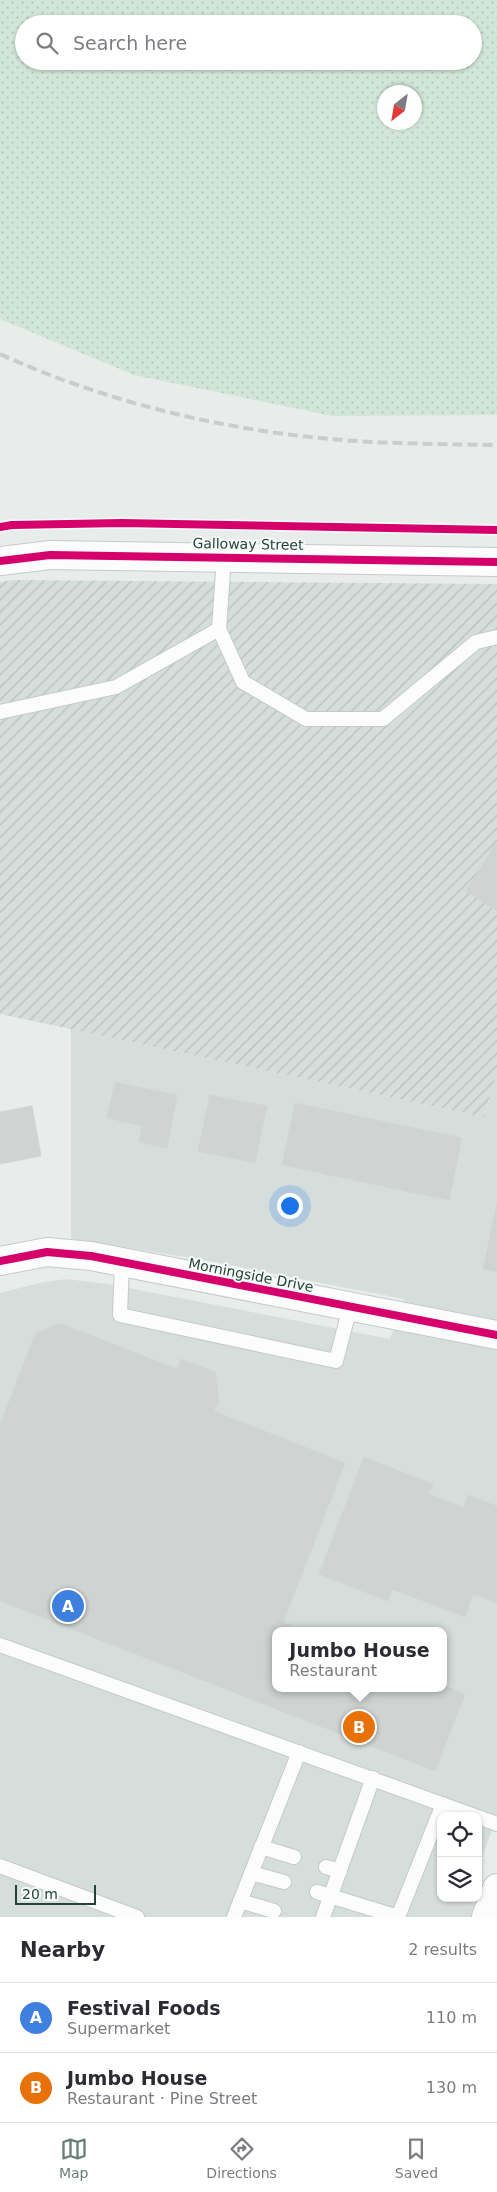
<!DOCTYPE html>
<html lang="en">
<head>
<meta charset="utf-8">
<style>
  body { margin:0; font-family:"DejaVu Sans",sans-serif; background:#f7f7f7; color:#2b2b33 }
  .controls { position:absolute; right:15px; bottom:15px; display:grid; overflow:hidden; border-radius:10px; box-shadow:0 1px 4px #0004 }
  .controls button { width:45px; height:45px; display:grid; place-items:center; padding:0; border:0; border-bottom:1px solid #e1e1e2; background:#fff; color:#2b2b33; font:25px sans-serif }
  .compass { position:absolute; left:377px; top:85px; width:45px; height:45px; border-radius:50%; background:#fff; box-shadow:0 1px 4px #0004; rotate:211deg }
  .scale { position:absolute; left:15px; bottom:12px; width:81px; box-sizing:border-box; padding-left:5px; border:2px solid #24423a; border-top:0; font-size:14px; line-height:18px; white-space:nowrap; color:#24423a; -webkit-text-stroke:4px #f7fbf9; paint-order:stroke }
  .you { position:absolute; left:289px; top:1205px; width:18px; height:18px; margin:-12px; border:4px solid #fff; border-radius:50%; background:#1a73e8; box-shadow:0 0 0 8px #1a73e833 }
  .badge { display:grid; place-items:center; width:32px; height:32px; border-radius:50%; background:#697e78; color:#fff; font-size:16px; font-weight:700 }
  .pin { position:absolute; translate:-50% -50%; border:2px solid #fff; box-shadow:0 1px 5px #0006 }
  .popup { position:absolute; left:272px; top:1627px; width:175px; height:65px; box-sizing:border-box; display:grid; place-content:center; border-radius:10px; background:#fff; filter:drop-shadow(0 1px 4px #0005); font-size:16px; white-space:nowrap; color:#7c7c81 }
  .popup b { font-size:19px; color:#2b2b33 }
  .popup::after { content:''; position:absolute; left:50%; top:100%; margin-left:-10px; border:10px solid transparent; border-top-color:#fff }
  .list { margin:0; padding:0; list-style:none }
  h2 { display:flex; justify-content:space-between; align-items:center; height:65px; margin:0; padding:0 20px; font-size:21px }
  h2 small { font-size:16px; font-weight:400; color:#7c7c81 }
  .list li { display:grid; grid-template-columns:32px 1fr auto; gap:15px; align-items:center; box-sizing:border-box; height:70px; padding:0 20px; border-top:1px solid #e1e1e2 }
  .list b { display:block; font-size:19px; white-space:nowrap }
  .list p { margin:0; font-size:16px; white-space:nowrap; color:#7c7c81 }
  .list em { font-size:16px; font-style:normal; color:#7c7c81 }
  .icon { flex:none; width:28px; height:28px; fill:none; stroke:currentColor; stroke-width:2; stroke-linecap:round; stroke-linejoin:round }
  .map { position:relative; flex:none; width:497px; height:1917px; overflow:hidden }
  .search { position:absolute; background:#fff; box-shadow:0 1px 4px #0004; left:15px; right:15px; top:15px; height:55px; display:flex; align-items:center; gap:12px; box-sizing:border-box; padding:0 18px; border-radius:28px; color:#7c7c81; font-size:19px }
  .sheet { height:205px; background:#fff }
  nav { display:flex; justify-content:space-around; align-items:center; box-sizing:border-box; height:70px; border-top:1px solid #e1e1e2; background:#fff; font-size:14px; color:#7c7c81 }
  nav a { display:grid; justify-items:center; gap:2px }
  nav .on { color:#697e78 }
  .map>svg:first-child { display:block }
</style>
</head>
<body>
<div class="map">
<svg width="497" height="1917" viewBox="0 0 497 1917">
  <defs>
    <pattern id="industrial-furrows" width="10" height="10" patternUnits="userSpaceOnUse" patternTransform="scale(1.25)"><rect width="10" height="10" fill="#d6dedb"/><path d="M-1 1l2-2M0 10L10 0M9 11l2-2" fill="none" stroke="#b8c0bd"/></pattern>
    <pattern id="park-dots" width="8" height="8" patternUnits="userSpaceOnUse" patternTransform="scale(1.25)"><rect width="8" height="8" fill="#d1e6d8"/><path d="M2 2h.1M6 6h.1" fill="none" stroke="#b3c6ba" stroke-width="1.8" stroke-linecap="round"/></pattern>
  </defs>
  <rect width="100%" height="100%" fill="#e8edeb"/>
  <path fill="#d6dedb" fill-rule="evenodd" d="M 71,1029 L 484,1117 L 497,1073 L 497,1818 L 478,1867 L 478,1816 L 441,1816 L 441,1898 L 472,1898 L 497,1908 L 497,1917 L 0,1917 L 0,1293 L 39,1283 L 66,1279 L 108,1284 L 390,1339 L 404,1299 L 199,1259 L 71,1239 ZM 275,1631 L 443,1631 L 443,1688 L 275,1688 Z"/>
  <path fill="url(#industrial-furrows)" d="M 12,580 L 497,584 L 497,1073 L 484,1117 L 0,1014 L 0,582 Z"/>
  <path fill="url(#park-dots)" fill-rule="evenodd" d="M 0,0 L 497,0 L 497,415 L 332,416 L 134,375 L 0,319 ZM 24,24 L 473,24 L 473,61 L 24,61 ZM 384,92 L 414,92 L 414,122 L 384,122 Z"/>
  <g fill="#cfd4d2" stroke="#d1d6d4">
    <path d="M 497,841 L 497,911 L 466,891 Z"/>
    <path d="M 115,1082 L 177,1095 L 167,1148 L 139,1142 L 142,1126 L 107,1118 Z"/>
    <path d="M 210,1095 L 267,1106 L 255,1163 L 198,1151 Z"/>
    <path d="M 295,1103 L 462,1138 L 449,1200 L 282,1165 Z"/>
    <path d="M 32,1106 L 41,1156 L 0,1164 L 0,1112 Z"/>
    <path d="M 497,1203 L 497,1272 L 483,1269 Z"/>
    <path d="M 59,1323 L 177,1369 L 181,1359 L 215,1372 L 219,1400 L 214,1411 L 345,1463 L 283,1623 L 302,1631 L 275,1631 L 275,1688 L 443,1688 L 443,1685 L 465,1694 L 435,1771 L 0,1601 L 0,1425 L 35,1334 Z"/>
    <path d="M 364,1457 L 433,1484 L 429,1494 L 464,1508 L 468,1495 L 497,1506 L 497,1603 L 473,1594 L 465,1617 L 392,1589 L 388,1601 L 319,1574 Z"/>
  </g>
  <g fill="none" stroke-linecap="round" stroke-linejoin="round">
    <defs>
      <g id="lane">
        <path d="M 224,557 L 219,629 L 243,682 L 306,719 L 383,719 L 476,642 L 497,637"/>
        <path d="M 0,712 L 116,687 L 219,629"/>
        <path d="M 122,1262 L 120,1315 L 336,1361 L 350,1307"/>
        <path d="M 0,1645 L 475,1816"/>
        <path d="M 478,1817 L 497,1824"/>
        <path d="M 261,1847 L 294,1857"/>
        <path d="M 0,1866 L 137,1917"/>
        <path d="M 326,1867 L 340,1871"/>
        <path d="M 251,1873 L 284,1882"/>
        <path d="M 317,1892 L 398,1917"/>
        <path d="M 240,1901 L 274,1911"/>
        <path d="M 234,1917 L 299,1752"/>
        <path d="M 323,1917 L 373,1778"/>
        <path d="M 398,1917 L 443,1804"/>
      </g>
      <g id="street">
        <path d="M 0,561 L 50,555 L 497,562"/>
        <path d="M 0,1261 L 47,1252 L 91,1256 L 497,1335"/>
        <path d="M 486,1917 L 497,1888"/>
      </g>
    </defs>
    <use href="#lane" stroke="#c5cac8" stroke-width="16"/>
    <use href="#street" stroke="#c5cac8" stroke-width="30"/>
    <use href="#lane" stroke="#fcfcfc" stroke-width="14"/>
    <use href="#street" stroke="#fcfcfc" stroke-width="28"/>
    <path stroke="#c9cdcc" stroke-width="4" stroke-dasharray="10 5" stroke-linecap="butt" d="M 0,354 C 103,401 218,429 330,439 C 385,444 441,444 497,445"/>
    <defs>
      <g id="cycleway">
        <path d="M 0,527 L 12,525 L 122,523 L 497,530"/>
        <path d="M 0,561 L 50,555 L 497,562"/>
        <path d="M 0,1261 L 47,1252 L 91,1256 L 497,1335"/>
      </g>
    </defs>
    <use href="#cycleway" stroke="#f7fbf9" stroke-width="11"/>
    <use href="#cycleway" stroke="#d6006c" stroke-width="8"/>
  </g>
  <g text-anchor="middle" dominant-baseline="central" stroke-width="4" stroke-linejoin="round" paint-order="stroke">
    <g font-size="14" fill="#24423a" stroke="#f7fbf9">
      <text transform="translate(248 544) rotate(1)">Galloway Street</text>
      <text transform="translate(251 1275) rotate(11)">Morningside Drive</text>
    </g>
  </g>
</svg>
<div class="controls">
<button><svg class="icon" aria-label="locate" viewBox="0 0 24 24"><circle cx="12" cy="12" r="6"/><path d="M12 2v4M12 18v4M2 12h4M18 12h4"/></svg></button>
<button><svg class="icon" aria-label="layers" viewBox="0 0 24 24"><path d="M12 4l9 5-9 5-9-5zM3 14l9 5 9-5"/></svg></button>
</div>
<svg class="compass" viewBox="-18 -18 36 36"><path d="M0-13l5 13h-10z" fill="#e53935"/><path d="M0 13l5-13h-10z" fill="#7c7c81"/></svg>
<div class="scale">20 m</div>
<div class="you"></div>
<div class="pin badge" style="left:68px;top:1606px;background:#3f7fe0">A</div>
<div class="pin badge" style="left:359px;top:1727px;background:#e8710a">B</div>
<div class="popup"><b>Jumbo House</b>Restaurant</div>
<div class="search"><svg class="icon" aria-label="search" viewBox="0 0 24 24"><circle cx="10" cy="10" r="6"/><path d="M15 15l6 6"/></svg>Search here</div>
</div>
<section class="sheet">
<h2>Nearby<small>2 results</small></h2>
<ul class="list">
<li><span class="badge" style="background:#3f7fe0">A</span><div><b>Festival Foods</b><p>Supermarket</p></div><em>110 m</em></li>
<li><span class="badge" style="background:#e8710a">B</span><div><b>Jumbo House</b><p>Restaurant · Pine Street</p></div><em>130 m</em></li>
</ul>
</section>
<nav>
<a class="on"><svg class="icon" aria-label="map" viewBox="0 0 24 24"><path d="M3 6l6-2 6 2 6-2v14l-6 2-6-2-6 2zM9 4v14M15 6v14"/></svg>Map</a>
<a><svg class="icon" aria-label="directions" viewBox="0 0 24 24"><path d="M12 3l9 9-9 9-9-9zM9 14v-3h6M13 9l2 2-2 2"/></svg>Directions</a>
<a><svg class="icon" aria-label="saved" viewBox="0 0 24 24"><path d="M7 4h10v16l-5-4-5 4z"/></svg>Saved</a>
</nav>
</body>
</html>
